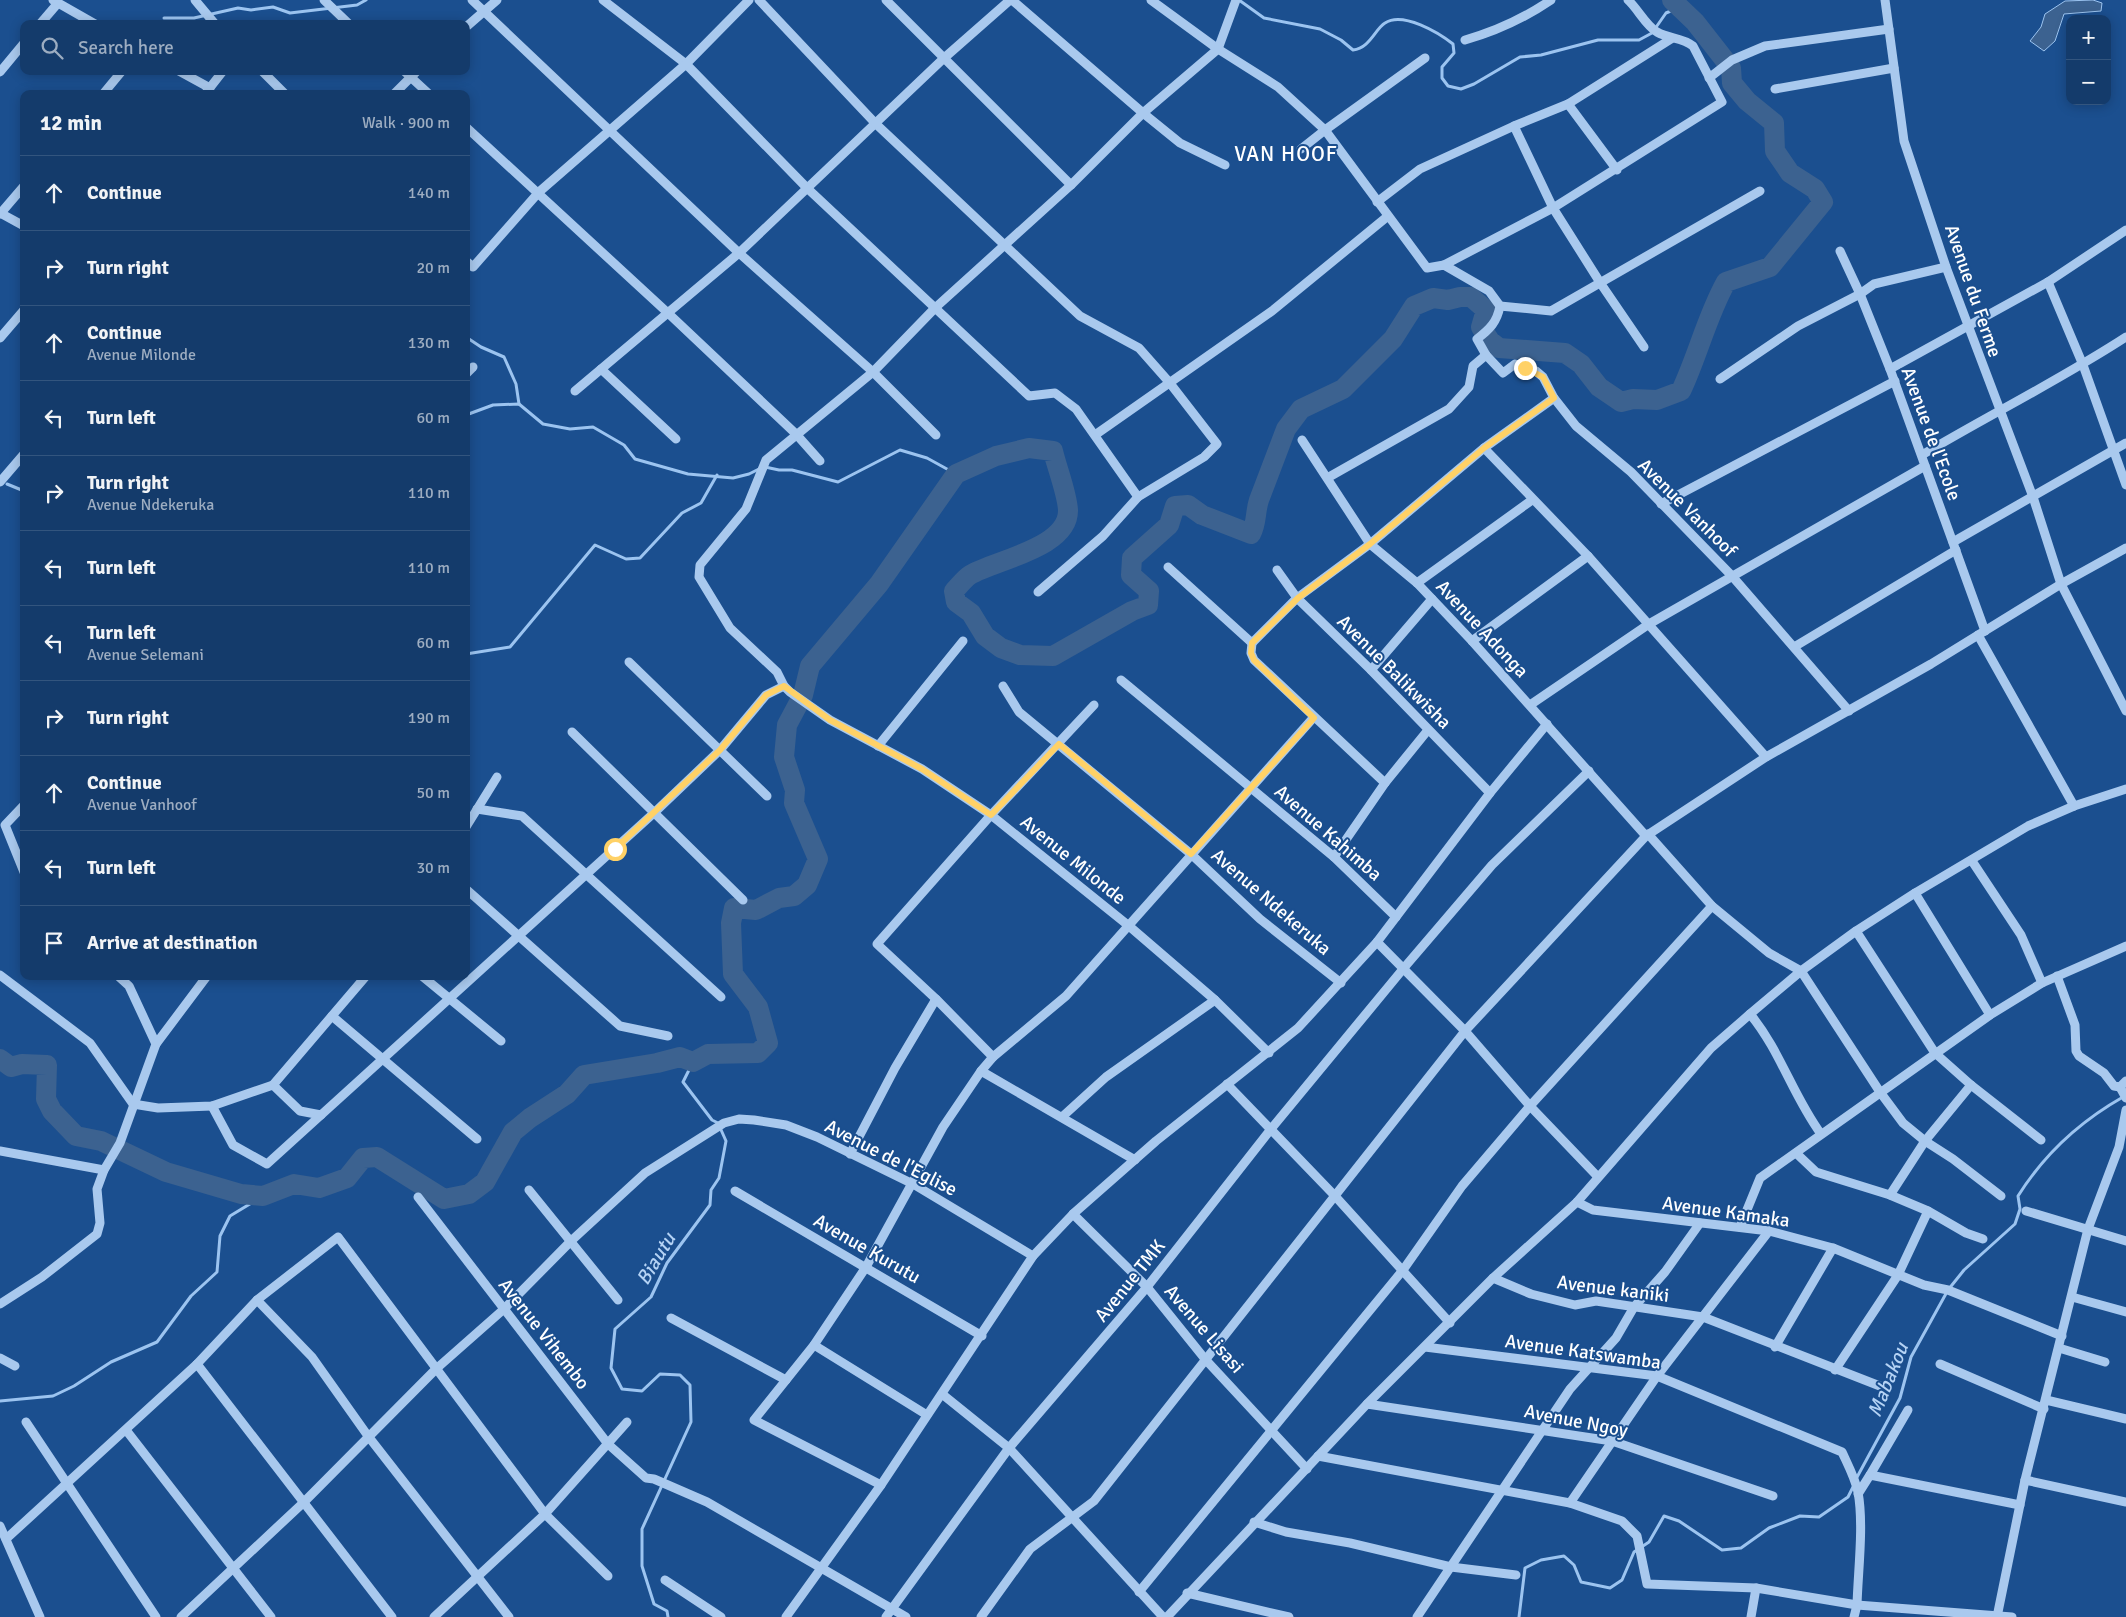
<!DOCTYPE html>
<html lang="en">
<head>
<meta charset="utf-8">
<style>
  body { margin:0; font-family:Signika,sans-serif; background:#214673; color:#f1f3f6 }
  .controls { position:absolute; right:15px; top:15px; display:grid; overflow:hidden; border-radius:10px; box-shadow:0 2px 12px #0003 }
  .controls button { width:45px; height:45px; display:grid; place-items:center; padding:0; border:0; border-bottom:1px solid #33557e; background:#143b6b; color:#f1f3f6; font:25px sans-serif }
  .stop { position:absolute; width:15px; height:15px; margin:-11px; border:4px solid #ffd166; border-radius:50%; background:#fff }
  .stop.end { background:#ffd166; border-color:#fff; box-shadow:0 1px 5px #0008 }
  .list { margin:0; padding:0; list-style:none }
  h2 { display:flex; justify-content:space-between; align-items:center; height:65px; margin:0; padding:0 20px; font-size:21px }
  h2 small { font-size:16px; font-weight:400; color:#9dadc1 }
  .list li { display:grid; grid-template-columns:32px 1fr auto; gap:15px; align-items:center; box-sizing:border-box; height:75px; padding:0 20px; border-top:1px solid #33557e }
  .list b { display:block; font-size:19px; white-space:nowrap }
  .list p { margin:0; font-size:16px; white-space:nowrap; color:#9dadc1 }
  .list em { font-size:16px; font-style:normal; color:#9dadc1 }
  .icon { flex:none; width:28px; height:28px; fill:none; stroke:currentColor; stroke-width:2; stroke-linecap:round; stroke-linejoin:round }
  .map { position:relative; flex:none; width:2126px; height:1617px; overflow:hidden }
  .search { position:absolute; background:#143b6b; box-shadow:0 2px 12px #0003; left:20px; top:20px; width:450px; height:55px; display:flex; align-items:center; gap:12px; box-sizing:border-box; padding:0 18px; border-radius:10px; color:#9dadc1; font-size:19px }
  .panel { position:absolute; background:#143b6b; box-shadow:0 2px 12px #0003; left:20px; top:90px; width:450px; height:890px; border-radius:10px }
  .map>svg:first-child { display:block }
</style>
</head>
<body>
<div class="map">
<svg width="2126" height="1617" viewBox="0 0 2126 1617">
  <rect width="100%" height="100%" fill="#1b4f8f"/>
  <path fill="#3c6290" stroke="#9cc4f0" d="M 2093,0 L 2102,3 L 2101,11 L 2064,14 L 2055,41 L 2044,51 L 2030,41 L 2041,27 L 2045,14 L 2065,1 Z"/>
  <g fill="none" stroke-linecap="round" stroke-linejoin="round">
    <g stroke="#9cc4f0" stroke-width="3">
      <path d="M 1239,0 L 1264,18 L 1320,29 L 1341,40 L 1353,50 C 1370,48 1375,29 1385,23 C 1403,11 1439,33 1453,44 L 1454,53 L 1442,67 L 1442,78 L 1448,86 L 1461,89 L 1474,84 L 1520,57 L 1541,55 L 1598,40 L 1639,40 L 1652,33 L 1666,13 L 1680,7"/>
      <path d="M 164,18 L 194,18 L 238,8 L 251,10 L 273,7 L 290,13 L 357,5 L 366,0"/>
      <path d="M 466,337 L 481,347 L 504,357 L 516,384 L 519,404"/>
      <path d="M 466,415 L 493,405 L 519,404 L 543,424 L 570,429 L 593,427 L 624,445 L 635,459 L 688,474 L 733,478 L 749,474 L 759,469"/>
      <path d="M 765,467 L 779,470 L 792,470 L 838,482 L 900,450 L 927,458 L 956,474"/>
      <path d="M 7,484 L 24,491"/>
      <path d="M 466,654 L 510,647 L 595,545 L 626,559 L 640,558 L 682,513 L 701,503 L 717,475"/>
      <path d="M 0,1401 L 53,1396 L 74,1386 L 111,1362 L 157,1342 L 191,1296 L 217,1272 L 220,1236 L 230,1216 L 263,1196"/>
      <path d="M 1856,1479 L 1900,1398 L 1911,1357 L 1948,1290 L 1964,1270 L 2015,1224 L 2020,1209 L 2018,1196 C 2045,1153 2079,1122 2123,1097"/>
      <path d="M 668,1617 L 667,1611 L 654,1604 L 642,1566 L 642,1529 L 691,1422 L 690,1385 L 680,1375 L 660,1374 L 642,1391 L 622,1389 L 611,1368 L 615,1329 L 651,1297 L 667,1263 L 710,1205 L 711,1190 L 719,1178 L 726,1141 L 718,1123 L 712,1120 L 683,1082 L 693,1062"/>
      <path d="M 1519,1617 L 1525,1568 L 1541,1560 L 1564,1556 L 1574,1565 L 1581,1582 L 1610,1588 L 1622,1580 L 1634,1552 L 1649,1542 L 1664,1516 L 1679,1521 L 1722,1550 L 1741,1548 L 1769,1528 L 1800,1516 L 1819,1517 L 1848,1497 L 1854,1485"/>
    </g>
    <path stroke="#3c6290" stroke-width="20" d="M 0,1059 L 11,1067 L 22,1064 L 47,1065 L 46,1099 L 52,1111 L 76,1136 L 101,1141 L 166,1172 L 241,1194 L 263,1196 L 294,1184 L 319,1188 L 347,1178 L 363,1158 L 377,1157 L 444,1199 L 469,1194 L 485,1182 L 513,1132 L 530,1118 L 567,1094 L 584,1075 L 657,1063 L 680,1057 L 693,1062 L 708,1054 L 758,1053 L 768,1043 L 758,1007 L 733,974 L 731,923 L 734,908 L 756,910 L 779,898 L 794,896 L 807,885 L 818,859 L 794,803 L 795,790 L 784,757 L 787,725 L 803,695 L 810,666 L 879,584 L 956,474 L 996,456 L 1029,448 L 1053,451 C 1057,468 1067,493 1068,510 C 1069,548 995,560 970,575 C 964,579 959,586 954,591 L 956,602 L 971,613 L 985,636 L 1001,648 L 1020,655 L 1053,656 L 1132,611 L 1148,605 L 1149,591 L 1131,575 L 1132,558 L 1169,525 L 1175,506 L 1188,505 L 1202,515 L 1251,534 C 1257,523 1255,512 1259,500 L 1286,429 L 1301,409 L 1343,389 L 1393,339 L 1414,306 L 1433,298 L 1448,300 L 1460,297 L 1471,297 L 1486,310 L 1481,327 L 1490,341 L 1499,348 L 1565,353 L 1581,364 L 1599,387 L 1621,402 L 1633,399 L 1657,400 L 1681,391 C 1698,355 1707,316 1726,282 L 1770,267 L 1823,202 L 1815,189 L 1790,173 L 1775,151 L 1774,123 L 1747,101 L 1732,83 L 1731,68 L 1695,22 L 1672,0"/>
    <g stroke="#a9c9ee" stroke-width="9">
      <path d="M 53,0 L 95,24"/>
      <path d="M 195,0 L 215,24"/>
      <path d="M 324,0 L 349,24"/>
      <path d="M 472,0 L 739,253 L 873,372 L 936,435"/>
      <path d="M 603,0 L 686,64 L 807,188 L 1029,396 L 1055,393 L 1076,409 L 1138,497"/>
      <path d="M 759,0 L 876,124 L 1080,316 L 1139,348 L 1169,382 L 1217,444 L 1204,457 L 1138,497 L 1103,536 L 1038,592"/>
      <path d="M 886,0 L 1071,185"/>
      <path d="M 1012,0 L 1143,113 L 1180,143 L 1225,165"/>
      <path d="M 1151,0 L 1218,49 L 1278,87 L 1325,130 L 1427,268 L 1444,265 L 1489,291 L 1500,306 C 1497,322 1490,329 1477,339 L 1486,355 L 1503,373 L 1515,364 L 1536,371 L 1543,377 L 1554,398 L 1576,426 L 1631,472 L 1732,576 L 1849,711"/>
      <path d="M 1236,0 L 1218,49 L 1143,113 L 1071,185 L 935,308 L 873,372 L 766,460 L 746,509 L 700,565 L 699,577 L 730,628 L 777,672 L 784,686 L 790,692 L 830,720 L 922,769 L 991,815 L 1129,926 L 1215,1000 L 1269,1053"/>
      <path d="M 1885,0 L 1904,141 L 1946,267 L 2033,497 L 2061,584 L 2126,711"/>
      <path d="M 40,24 L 58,3"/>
      <path d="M 466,27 L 497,0"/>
      <path d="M 1465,40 C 1497,31 1523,19 1551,0"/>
      <path d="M 179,71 L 210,88"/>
      <path d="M 262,71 L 285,94"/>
      <path d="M 404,71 L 429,94"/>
      <path d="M 0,72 L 24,43"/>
      <path d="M 1709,78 L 1732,60 L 1765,46 L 1889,29"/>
      <path d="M 1775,89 L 1894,68"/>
      <path d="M 103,94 L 122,71"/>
      <path d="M 205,94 L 223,71"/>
      <path d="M 394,94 L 417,71"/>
      <path d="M 1568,104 L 1617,170"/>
      <path d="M 1514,126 L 1553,208 L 1601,284 L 1644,347"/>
      <path d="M 466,127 L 669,314 L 796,434 L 820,461"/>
      <path d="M 1301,149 L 1325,130 L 1425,58"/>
      <path d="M 1377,202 L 1420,169 L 1514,126 L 1568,104 L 1671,39"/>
      <path d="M 0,213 L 24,226"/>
      <path d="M 0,214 L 24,186"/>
      <path d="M 1840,251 L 1860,294 L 1890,369 L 1985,631"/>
      <path d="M 466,261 L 473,267 L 539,192 L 686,64 L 749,0"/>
      <path d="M 1444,265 L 1553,208 L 1722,102 L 1693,46 C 1682,37 1669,39 1657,32 C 1646,26 1638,9 1628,0"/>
      <path d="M 2048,282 L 2083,365 L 2126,485"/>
      <path d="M 1500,306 L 1551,311 L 1760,191"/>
      <path d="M 0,338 L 24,310"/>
      <path d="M 601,369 L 676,439"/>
      <path d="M 1890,369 L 2048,282 L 2126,230"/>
      <path d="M 466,374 L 473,367"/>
      <path d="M 1720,379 L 1798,326 L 1860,294 L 1874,284 L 1946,267"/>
      <path d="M 575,391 L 739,253 L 943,59 L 1010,0"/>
      <path d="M 1095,435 L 1272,311 L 1388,216"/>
      <path d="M 1302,440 L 1370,544 L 1417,583 L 1472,641 L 1646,836"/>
      <path d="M 1484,448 L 1588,556 L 1766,757"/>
      <path d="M 1922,455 C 1989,415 2060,380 2126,337"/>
      <path d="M 1329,477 L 1449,409 L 1469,387 L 1473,366 L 1486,355"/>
      <path d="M 0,482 L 24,454"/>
      <path d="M 1661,504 L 1895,381"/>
      <path d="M 1953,542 L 2126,443"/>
      <path d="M 1168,567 L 1252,643 L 1297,598 L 1370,544 L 1484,448 L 1554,398"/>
      <path d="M 1277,570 L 1297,598 L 1371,670 L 1490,793"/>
      <path d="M 1417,583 L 1532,500"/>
      <path d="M 1978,635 L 2074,806"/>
      <path d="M 1472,641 L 1588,556"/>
      <path d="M 1252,643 L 1251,653 L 1254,660 L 1385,783"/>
      <path d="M 1794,647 L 1956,550"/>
      <path d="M 629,662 L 767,796"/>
      <path d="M 1371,670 L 1432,599"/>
      <path d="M 1121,680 L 1334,857 L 1396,917"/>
      <path d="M 1003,686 L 1019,712 L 1191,854 L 1260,919 L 1341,983"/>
      <path d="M 1530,705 L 1649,624 L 1925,466"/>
      <path d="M 572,732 L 743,900"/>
      <path d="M 878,746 L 963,641"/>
      <path d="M 24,805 L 5,825 L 24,872"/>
      <path d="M 477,809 L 522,816 L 721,997"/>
      <path d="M 466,827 L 497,777"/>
      <path d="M 1648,834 L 1712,906 L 1769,953 L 1801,971 L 1880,1092 L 1903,1123 L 1925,1141 L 1953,1159 L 2001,1196"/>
      <path d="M 1334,857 L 1385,783 L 1428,730"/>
      <path d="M 1972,861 L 2021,935 L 2042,983"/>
      <path d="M 466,889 L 620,1026 L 668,1036"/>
      <path d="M 1915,893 L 1990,1015"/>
      <path d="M 1856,931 L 1935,1053 L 1971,1085 L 2041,1140"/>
      <path d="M 1377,942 L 1465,1031 L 1530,1106 L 1598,1177"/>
      <path d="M 0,975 L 90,1043 L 133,1104 L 158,1108 L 212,1106 L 273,1085 L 300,1111 L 321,1115 L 655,812 L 720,750 L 766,695 L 784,686"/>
      <path d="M 422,976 L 501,1041"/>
      <path d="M 2057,976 L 2075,1025 L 2076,1051 L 2079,1056 L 2104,1073 L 2114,1086 L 2120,1087"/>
      <path d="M 1750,1014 C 1780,1050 1793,1096 1821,1134"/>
      <path d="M 332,1016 L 477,1139"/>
      <path d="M 156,1044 L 207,976"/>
      <path d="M 993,1057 L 936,999 L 877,944 L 991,815 L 1094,705"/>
      <path d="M 981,1071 L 1135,1160"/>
      <path d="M 2126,1081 L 2120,1087 L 2126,1098"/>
      <path d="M 1227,1084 L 1335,1196 L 1450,1323"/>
      <path d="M 273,1085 L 366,976"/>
      <path d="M 212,1106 L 233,1145 L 267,1164 L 321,1115"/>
      <path d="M 1062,1117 L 1106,1077 L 1215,1000"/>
      <path d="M 0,1151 L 104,1170"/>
      <path d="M 1796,1153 L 1816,1172 L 1890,1195 L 1928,1211 L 1966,1233 L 1983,1239"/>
      <path d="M 850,1154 L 895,1068 L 936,999"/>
      <path d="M 529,1190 L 618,1300"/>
      <path d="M 735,1191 L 982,1336"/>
      <path d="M 1890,1195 L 1925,1141 L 1971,1085"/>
      <path d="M 418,1197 L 608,1444 L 646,1478 L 654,1479 L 707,1502 L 906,1617"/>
      <path d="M 1577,1202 L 1593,1210 L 1769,1231 L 1833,1248 L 1924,1285 L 1948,1290 L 2062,1336"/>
      <path d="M 2026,1211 L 2126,1241"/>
      <path d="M 1073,1214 L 1147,1287 L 1205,1359 L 1307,1469"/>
      <path d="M 1740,1227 L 1760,1178 L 1990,1015 L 2042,983 L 2126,946"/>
      <path d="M 1493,1278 L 1531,1294 L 1575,1305 L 1596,1301 L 1703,1317 L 1885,1388"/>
      <path d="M 2072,1297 L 2126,1312"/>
      <path d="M 257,1300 L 312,1357 L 368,1436 L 509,1617"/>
      <path d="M 0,1304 L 42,1277 L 97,1234 L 100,1223 L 97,1189 L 104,1170 L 120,1143 L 156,1044 L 129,986 L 118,976"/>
      <path d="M 671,1318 L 786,1380"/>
      <path d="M 814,1345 L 927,1415"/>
      <path d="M 1425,1347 L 1657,1376 L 1842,1452 C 1848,1465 1855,1478 1858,1492 C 1864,1525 1858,1571 1857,1605 L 1854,1617"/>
      <path d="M 1775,1347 L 1833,1248"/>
      <path d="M 2059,1348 L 2105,1362"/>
      <path d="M 0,1358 L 15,1366"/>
      <path d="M 197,1364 L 392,1617"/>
      <path d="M 1940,1364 L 2044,1409"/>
      <path d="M 1835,1370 L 1898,1275 L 1928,1211"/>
      <path d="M 942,1394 L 1009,1448 L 1163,1617"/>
      <path d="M 2046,1400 L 2126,1419"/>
      <path d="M 1367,1404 L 1612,1441 L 1773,1496"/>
      <path d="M 26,1422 L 156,1617"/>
      <path d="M 126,1430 L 271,1617"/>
      <path d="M 1318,1456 L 1570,1503 L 1622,1521 L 1637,1536 L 1647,1584 L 1756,1588 L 1857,1605 L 2012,1617"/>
      <path d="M 1870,1475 L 1908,1410"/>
      <path d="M 2025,1480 L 2126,1502"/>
      <path d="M 881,1485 L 754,1420 L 814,1345 L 866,1267 L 943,1127 L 981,1071 L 993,1057 L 1066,996 L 1314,717"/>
      <path d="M 1858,1494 L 1870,1475 L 2020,1505"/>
      <path d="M 1570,1503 L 1657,1376 L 1769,1231"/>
      <path d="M 1254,1522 L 1286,1532 L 1350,1543 L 1451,1567 L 1516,1575"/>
      <path d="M 0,1526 L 40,1617"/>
      <path d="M 6,1539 L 197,1364 L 257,1300 L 338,1237 L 545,1514 L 608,1576"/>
      <path d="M 665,1580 L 721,1617"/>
      <path d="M 1139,1592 L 1403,1270 L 1462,1186 L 1530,1106 L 1712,906"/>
      <path d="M 1187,1593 L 1289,1617"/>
      <path d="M 181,1617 L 303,1503 L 436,1369 L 504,1309 L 571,1241 L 645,1173 L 724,1123 L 739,1119 L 754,1120 L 786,1125 L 817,1137 L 913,1184 L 1033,1256"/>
      <path d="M 434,1617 L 545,1514 L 627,1422"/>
      <path d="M 786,1617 L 881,1485 L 1033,1256 L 1073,1214 L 1156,1141 L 1298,1028 L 1377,942 L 1490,793 L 1547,724"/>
      <path d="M 886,1617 L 1009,1448 L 1147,1287 L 1271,1129 L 1403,969 L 1492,865 L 1589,771"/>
      <path d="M 981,1617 L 1030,1549 L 1094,1501 L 1465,1031 L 1646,836 L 1766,757 L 1931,664 L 2061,584 L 2126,548"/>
      <path d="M 1167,1617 L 1367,1404 L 1493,1278 L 1577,1202 L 1711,1048 L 1750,1014 L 1801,971 L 1856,931 L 1915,893 L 2028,826 L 2074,806 L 2126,789"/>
      <path d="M 1417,1617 L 1570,1389 L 1616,1338 L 1634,1307 L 1665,1272 L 1700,1223"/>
      <path d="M 1751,1617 L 1756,1588"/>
      <path d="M 1997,1617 L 2025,1480 L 2088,1229 L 2119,1147 L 2126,1110"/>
    </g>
  </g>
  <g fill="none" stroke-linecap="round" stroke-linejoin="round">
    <path stroke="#ffd166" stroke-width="6" d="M 615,849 L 720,750 L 766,695 L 784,686 L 830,720 L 922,769 L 991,815 L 1059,744 L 1191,854 L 1314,718 L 1254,660 L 1251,653 L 1252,643 L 1298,598 L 1370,544 L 1484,448 L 1554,398 L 1543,377 L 1525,368"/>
  </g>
  <g text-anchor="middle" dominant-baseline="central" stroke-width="4" stroke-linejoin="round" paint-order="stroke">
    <g font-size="19" fill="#fff" stroke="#1b4f8f">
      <text transform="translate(1973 291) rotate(71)">Avenue du Ferme</text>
      <text transform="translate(1931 434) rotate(70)">Avenue de l'Ecole</text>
      <text transform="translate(1687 508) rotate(45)">Avenue Vanhoof</text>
      <text transform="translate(1482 629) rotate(47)">Avenue Adonga</text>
      <text transform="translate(1394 672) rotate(45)">Avenue Balikwisha</text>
      <text transform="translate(1328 833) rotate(41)">Avenue Kahimba</text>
      <text transform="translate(1073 860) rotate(39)">Avenue Milonde</text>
      <text transform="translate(1271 902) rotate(41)">Avenue Ndekeruka</text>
      <text transform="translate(891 1158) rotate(27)">Avenue de l'Eglise</text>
      <text transform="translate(1726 1212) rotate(8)">Avenue Kamaka</text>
      <text transform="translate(867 1249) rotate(30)">Avenue Kurutu</text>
      <text transform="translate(1130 1281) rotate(-51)">Avenue TMK</text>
      <text transform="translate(1613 1289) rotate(7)">Avenue kaniki</text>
      <text transform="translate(1204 1329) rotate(49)">Avenue Lisasi</text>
      <text transform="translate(544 1334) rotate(52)">Avenue Vihembo</text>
      <text transform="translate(1583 1352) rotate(8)">Avenue Katswamba</text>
      <text transform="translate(1576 1421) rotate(11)">Avenue Ngoy</text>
    </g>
    <g font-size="20" font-style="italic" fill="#b5d3f5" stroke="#1b4f8f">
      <text transform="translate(656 1259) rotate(-59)">Biautu</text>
      <text transform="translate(1888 1380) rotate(-68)">Mabakou</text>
    </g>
    <g font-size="21" letter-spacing="1" fill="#fff" stroke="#1b4f8f">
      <text x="1286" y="154">VAN HOOF</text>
    </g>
  </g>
</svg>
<div class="controls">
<button>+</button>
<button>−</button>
</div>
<div class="stop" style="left:615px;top:849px"></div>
<div class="stop end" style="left:1525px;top:368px"></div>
<div class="search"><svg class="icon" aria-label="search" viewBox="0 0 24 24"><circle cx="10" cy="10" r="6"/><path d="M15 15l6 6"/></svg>Search here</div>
<section class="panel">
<h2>12 min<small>Walk · 900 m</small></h2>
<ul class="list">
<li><svg class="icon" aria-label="ahead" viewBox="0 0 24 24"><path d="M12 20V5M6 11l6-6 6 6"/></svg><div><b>Continue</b></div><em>140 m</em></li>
<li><svg class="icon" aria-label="right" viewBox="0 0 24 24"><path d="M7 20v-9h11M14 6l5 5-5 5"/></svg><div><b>Turn right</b></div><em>20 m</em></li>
<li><svg class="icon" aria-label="ahead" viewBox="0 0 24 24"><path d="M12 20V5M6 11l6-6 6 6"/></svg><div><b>Continue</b><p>Avenue Milonde</p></div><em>130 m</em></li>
<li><svg class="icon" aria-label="left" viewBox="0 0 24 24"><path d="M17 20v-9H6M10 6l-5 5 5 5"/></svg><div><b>Turn left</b></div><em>60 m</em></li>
<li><svg class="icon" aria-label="right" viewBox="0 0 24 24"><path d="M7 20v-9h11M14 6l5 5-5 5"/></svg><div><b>Turn right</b><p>Avenue Ndekeruka</p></div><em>110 m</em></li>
<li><svg class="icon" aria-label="left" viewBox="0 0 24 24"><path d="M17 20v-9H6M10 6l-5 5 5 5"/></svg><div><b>Turn left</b></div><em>110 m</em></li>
<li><svg class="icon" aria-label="left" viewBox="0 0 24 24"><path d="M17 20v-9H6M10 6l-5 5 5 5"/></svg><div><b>Turn left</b><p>Avenue Selemani</p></div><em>60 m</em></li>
<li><svg class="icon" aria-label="right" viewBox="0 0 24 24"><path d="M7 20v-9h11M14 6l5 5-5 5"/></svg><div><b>Turn right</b></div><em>190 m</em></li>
<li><svg class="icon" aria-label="ahead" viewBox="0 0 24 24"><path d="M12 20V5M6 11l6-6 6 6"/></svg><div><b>Continue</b><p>Avenue Vanhoof</p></div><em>50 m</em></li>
<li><svg class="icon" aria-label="left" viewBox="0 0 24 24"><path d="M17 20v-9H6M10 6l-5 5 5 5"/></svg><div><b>Turn left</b></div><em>30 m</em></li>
<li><svg class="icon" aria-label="arrive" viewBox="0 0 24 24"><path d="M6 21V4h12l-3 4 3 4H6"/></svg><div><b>Arrive at destination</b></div></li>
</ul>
</section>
</div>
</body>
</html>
